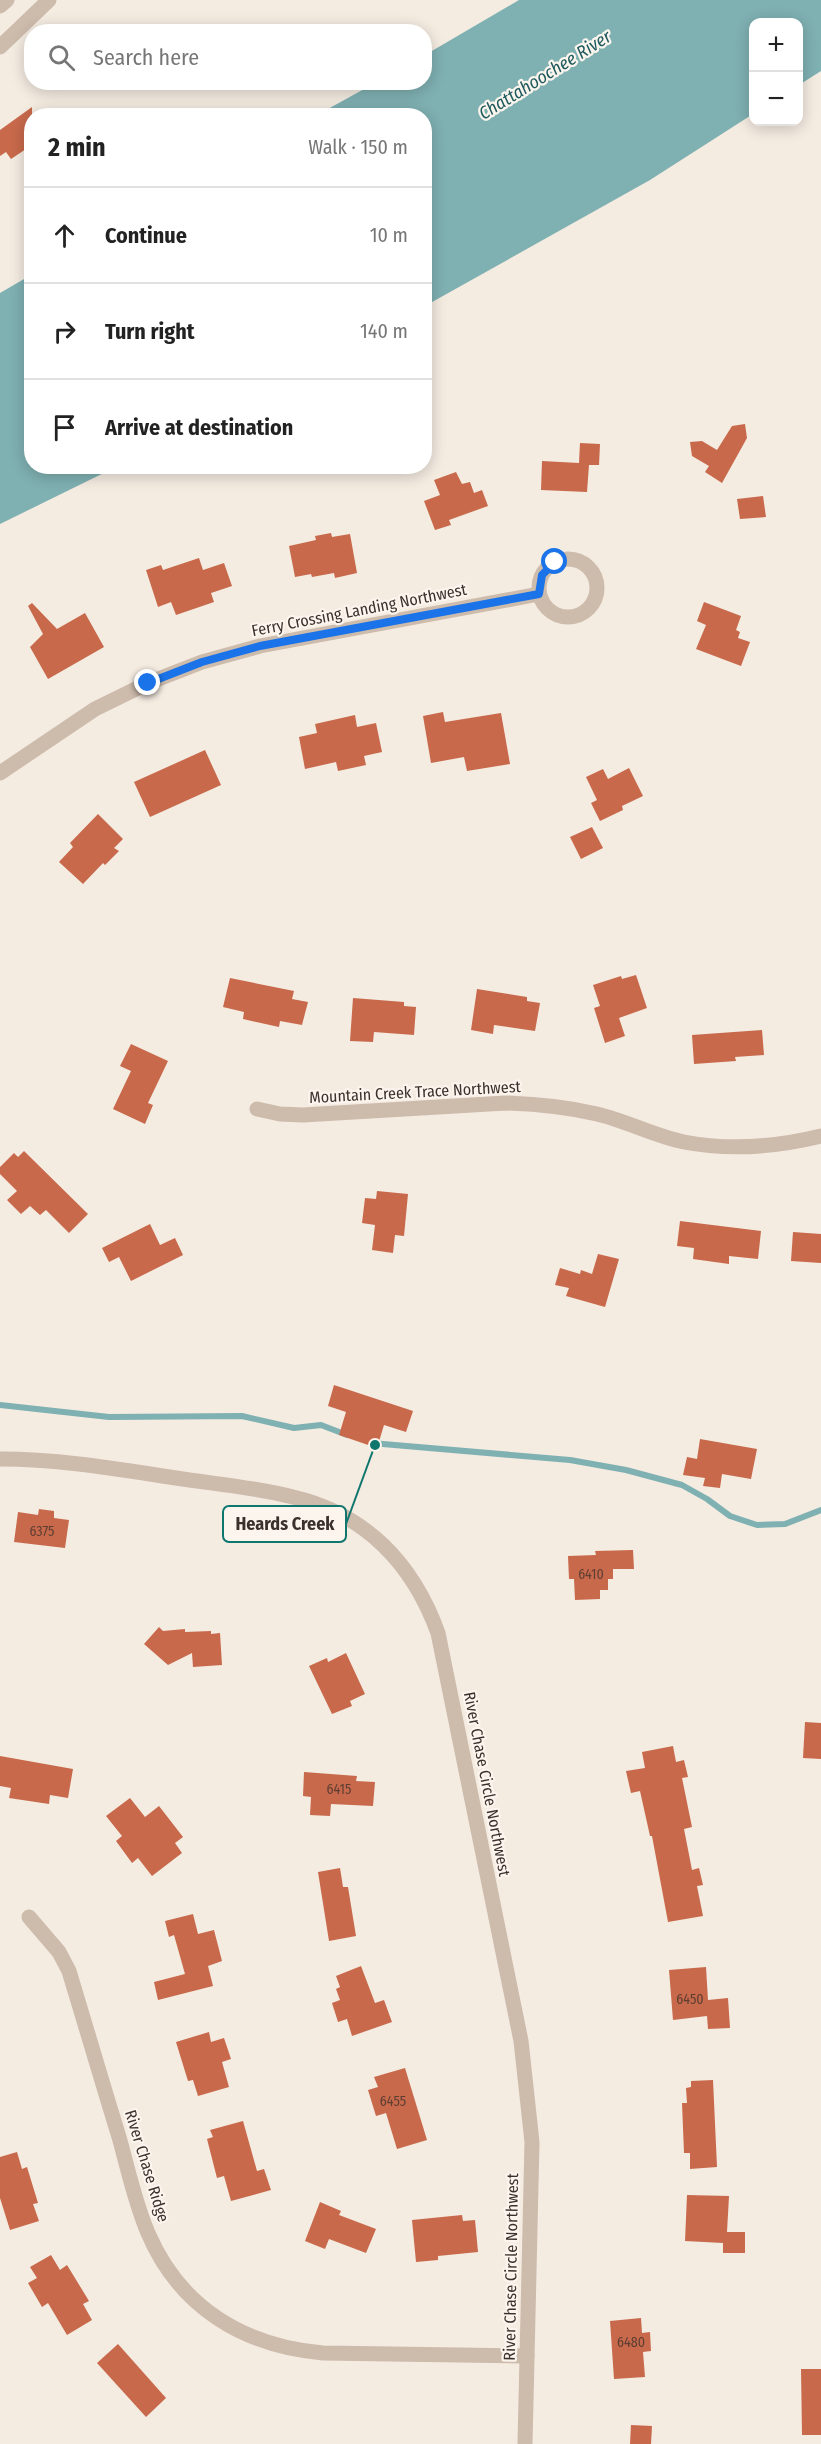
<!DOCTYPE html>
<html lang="en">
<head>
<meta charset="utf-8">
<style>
  body { margin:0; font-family:"Fira Sans Condensed",sans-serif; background:#f6f6f6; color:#222 }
  .controls { position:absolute; right:18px; top:18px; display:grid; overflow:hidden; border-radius:12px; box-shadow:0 3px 15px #0003 }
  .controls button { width:54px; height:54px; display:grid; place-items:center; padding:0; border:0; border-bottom:2px solid #e0e0e0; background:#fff; color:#222; font:30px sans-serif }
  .stop { position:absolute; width:18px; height:18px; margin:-14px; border:4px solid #1a73e8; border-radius:50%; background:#fff }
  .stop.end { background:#1a73e8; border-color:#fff; box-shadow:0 2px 6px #0008 }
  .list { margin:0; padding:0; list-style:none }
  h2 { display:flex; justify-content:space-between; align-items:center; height:78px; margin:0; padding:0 24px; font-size:26px }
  h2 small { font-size:20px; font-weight:400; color:#767676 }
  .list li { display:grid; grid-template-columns:39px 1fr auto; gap:18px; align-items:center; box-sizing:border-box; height:96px; padding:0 24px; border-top:2px solid #e0e0e0 }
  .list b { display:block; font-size:22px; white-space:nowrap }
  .list em { font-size:20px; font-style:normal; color:#767676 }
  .icon { flex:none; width:33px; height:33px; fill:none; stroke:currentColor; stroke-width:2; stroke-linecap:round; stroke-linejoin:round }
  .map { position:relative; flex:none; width:821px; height:2444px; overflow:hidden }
  .search { position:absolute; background:#fff; box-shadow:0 3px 15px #0003; left:24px; top:24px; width:408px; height:66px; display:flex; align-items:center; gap:15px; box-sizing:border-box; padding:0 21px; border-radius:24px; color:#767676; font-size:22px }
  .panel { position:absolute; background:#fff; box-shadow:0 3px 15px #0003; left:24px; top:108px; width:408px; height:366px; border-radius:24px }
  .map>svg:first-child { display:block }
</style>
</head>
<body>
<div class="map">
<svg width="821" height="2444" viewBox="0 0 821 2444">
  <rect width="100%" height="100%" fill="#f4ebe1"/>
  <g fill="#7fb0b2">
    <path d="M 519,0 L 821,0 L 821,71 L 799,85 L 798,22 L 754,22 L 753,114 L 650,180 L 425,306 L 424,116 L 317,115 L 375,83 L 424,82 L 425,55 Z"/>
    <path d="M 31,275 L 32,466 L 116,467 L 0,524 L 0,293 Z"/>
  </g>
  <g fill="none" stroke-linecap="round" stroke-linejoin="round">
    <g stroke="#7fb0b2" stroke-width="6">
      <path d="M 0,1405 L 109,1417 L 242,1416 L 294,1428 L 321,1425 L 347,1435"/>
      <path d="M 371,1443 L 570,1460 L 626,1470 L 682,1485 L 707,1499 L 730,1516 L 757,1525 L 785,1524 L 821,1510"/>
    </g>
  </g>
  <g fill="#c8694b">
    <path d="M 32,107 L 32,145 L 11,159 L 6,152 L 0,156 L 0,130 Z"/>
    <path d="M 745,424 L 747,438 L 722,483 L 705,472 L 709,466 L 692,456 L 690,442 L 702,441 L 717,450 L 732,426 Z"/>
    <path d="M 580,443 L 600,444 L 599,465 L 589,465 L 587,492 L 541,490 L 542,461 L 579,463 Z"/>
    <path d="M 456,472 L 462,484 L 470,482 L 474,493 L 482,490 L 488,506 L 449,520 L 451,525 L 435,530 L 424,501 L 440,495 L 434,480 Z"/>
    <path d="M 763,496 L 766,517 L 740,519 L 737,499 Z"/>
    <path d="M 331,533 L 332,537 L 350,534 L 357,573 L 335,578 L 334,573 L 312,577 L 311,574 L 295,577 L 289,546 L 316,540 L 315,536 Z"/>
    <path d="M 199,558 L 203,570 L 224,563 L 232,586 L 211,593 L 214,602 L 176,615 L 171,602 L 158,607 L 146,570 L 161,565 L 163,570 Z"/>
    <path d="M 704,602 L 741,616 L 736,630 L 740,632 L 738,638 L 750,642 L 741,666 L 696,649 L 706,625 L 697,621 Z"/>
    <path d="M 32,603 L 57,629 L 85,613 L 104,647 L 48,679 L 30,647 L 43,634 L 28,606 Z"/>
    <path d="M 443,712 L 445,722 L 501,713 L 510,764 L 467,771 L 464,757 L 431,763 L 423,716 Z"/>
    <path d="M 355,715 L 357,727 L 376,723 L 382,752 L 364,756 L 366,765 L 338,771 L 336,762 L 305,769 L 299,737 L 317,733 L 315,724 Z"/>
    <path d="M 205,750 L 221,785 L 150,817 L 134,782 Z"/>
    <path d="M 629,768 L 643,796 L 622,806 L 623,810 L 600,821 L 591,803 L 597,800 L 586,777 L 603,769 L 608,779 Z"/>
    <path d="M 98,814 L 123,839 L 114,848 L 119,851 L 105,865 L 103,863 L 83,884 L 59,862 L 73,847 L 70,843 Z"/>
    <path d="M 592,827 L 603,848 L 581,859 L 570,837 Z"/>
    <path d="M 636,975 L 647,1008 L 619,1018 L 625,1036 L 605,1043 L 594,1008 L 600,1006 L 593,985 L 621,976 L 622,979 Z"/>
    <path d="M 230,978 L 294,991 L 292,999 L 308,1002 L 302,1025 L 280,1021 L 279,1027 L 243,1019 L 244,1012 L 223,1007 Z"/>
    <path d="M 477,989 L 527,997 L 527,1001 L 540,1003 L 535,1031 L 494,1025 L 493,1034 L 471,1030 Z"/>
    <path d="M 353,998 L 404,1002 L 404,1006 L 416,1007 L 414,1035 L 374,1032 L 373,1042 L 350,1041 Z"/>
    <path d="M 762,1030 L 764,1055 L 735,1057 L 736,1061 L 694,1064 L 692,1035 Z"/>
    <path d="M 131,1044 L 168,1061 L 148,1103 L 153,1105 L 145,1124 L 113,1109 L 131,1071 L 120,1066 Z"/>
    <path d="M 24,1151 L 88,1214 L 69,1233 L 46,1210 L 40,1215 L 30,1206 L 21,1214 L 7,1200 L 17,1191 L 0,1174 L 0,1167 L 14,1153 L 18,1157 Z"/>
    <path d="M 377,1191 L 408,1194 L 404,1236 L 395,1235 L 393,1253 L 372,1250 L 375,1225 L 362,1223 L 365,1198 L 376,1199 Z"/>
    <path d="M 680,1221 L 761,1231 L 758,1259 L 729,1256 L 729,1264 L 693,1259 L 694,1248 L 677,1246 Z"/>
    <path d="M 150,1224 L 160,1245 L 175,1238 L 183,1255 L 131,1281 L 119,1257 L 109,1262 L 102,1248 Z"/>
    <path d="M 793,1232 L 821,1234 L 821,1263 L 791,1261 Z"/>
    <path d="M 598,1254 L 619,1259 L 605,1307 L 566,1296 L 569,1288 L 555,1285 L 560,1268 L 580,1274 L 581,1270 L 592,1274 Z"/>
    <path d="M 334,1385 L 413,1411 L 406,1432 L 384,1425 L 377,1448 L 339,1435 L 346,1412 L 328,1406 Z"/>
    <path d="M 700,1439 L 757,1449 L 751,1479 L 722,1474 L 720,1488 L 703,1486 L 705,1478 L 683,1475 L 687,1457 L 697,1459 Z"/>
    <path d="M 39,1509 L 54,1511 L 54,1518 L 69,1520 L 65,1548 L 14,1542 L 18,1512 L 38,1515 Z"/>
    <path d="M 633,1550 L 634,1569 L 613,1569 L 613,1579 L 608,1579 L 608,1590 L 600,1590 L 600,1599 L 575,1600 L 574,1579 L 569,1579 L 568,1556 L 596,1555 L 595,1551 Z"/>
    <path d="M 159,1627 L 163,1631 L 185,1629 L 185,1632 L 211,1631 L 211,1634 L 220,1633 L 222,1665 L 193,1667 L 192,1653 L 168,1665 L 144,1644 Z"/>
    <path d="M 346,1653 L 365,1694 L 350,1701 L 352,1706 L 332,1714 L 309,1666 L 327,1658 L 328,1662 Z"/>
    <path d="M 805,1722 L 821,1723 L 821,1759 L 803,1758 Z"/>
    <path d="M 673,1746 L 676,1762 L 684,1760 L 688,1777 L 682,1778 L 692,1827 L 684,1829 L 692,1870 L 699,1868 L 703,1885 L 697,1886 L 703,1916 L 668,1922 L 652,1836 L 650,1836 L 640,1791 L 631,1793 L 626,1771 L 645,1768 L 642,1752 Z"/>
    <path d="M 0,1756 L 73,1769 L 68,1798 L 50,1795 L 49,1804 L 9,1798 L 11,1788 L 0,1786 Z"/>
    <path d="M 304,1772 L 357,1776 L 356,1781 L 375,1782 L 373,1806 L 331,1804 L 330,1816 L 310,1815 L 311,1797 L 303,1796 Z"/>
    <path d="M 130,1798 L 145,1817 L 159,1806 L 183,1837 L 175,1843 L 182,1853 L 152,1876 L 138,1858 L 132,1863 L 116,1841 L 122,1836 L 106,1816 Z"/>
    <path d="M 340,1868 L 343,1887 L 348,1887 L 356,1936 L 329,1941 L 318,1872 Z"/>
    <path d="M 193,1914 L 198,1934 L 214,1930 L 222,1961 L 208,1966 L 213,1986 L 158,2000 L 154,1982 L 185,1974 L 174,1935 L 169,1937 L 165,1921 Z"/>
    <path d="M 361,1966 L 375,2003 L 384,2000 L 392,2022 L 352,2036 L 347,2019 L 338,2022 L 332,2003 L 340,2000 L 336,1989 L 340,1987 L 336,1976 Z"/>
    <path d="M 706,1967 L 708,2000 L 728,1998 L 730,2028 L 708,2029 L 707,2016 L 673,2020 L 669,1970 Z"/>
    <path d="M 209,2032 L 211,2042 L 224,2038 L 231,2059 L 222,2062 L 229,2087 L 198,2096 L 193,2080 L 188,2081 L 176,2042 Z"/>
    <path d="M 405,2068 L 427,2140 L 397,2149 L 386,2113 L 376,2116 L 368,2090 L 378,2087 L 374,2077 Z"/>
    <path d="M 713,2080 L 717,2167 L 690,2169 L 690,2153 L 684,2153 L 682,2103 L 687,2103 L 686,2088 L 691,2087 L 691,2081 Z"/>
    <path d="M 243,2121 L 257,2171 L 264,2169 L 271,2190 L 231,2201 L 224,2176 L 217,2178 L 207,2139 L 213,2137 L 210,2130 Z"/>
    <path d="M 17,2152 L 22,2169 L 27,2167 L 38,2203 L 33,2204 L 39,2221 L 10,2230 L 0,2198 L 0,2157 Z"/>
    <path d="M 687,2195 L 729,2196 L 727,2232 L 745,2232 L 745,2253 L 723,2253 L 723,2243 L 685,2241 Z"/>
    <path d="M 320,2202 L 341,2211 L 339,2215 L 376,2229 L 366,2253 L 329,2239 L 325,2249 L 305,2241 Z"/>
    <path d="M 462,2215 L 463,2221 L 475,2220 L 478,2252 L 438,2256 L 438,2260 L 416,2262 L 412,2220 Z"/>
    <path d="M 51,2255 L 60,2270 L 67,2265 L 89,2301 L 83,2304 L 92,2320 L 67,2335 L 48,2303 L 42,2307 L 28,2283 L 37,2278 L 30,2267 Z"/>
    <path d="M 641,2318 L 642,2333 L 650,2332 L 651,2351 L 643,2352 L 645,2377 L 614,2379 L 610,2321 Z"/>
    <path d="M 118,2344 L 166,2398 L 146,2417 L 97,2363 Z"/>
    <path d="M 801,2369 L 821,2369 L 821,2435 L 802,2435 Z"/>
    <path d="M 631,2425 L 652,2426 L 651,2444 L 630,2444 Z"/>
  </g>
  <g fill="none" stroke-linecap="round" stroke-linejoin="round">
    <g stroke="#cdbbac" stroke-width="15">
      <path d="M 0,6 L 7,0"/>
      <path d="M 0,47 L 49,0"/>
      <circle cx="568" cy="588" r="29"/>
      <path d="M 0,773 L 95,709 L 148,683 L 202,662 L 260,646 L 539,594"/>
      <path d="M 257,1109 L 280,1114 L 303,1115 L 506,1103 C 536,1104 567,1107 597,1114 C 627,1121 654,1136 684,1142 C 731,1151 776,1147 821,1136"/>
      <path d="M 0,1459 C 60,1459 117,1469 176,1478 C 214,1484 255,1487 293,1497 C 366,1514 413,1564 438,1633 L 521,2041 L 532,2142 L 525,2444"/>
      <path d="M 29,1917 L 59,1952 L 69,1971 C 86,2027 102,2082 119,2137 C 128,2169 135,2203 148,2233 C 180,2308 244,2346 323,2353 L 527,2356"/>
    </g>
  </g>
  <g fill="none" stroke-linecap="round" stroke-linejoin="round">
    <path stroke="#1a73e8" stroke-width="8" d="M 148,683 L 202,662 L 260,646 L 539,594 L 542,575 L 555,562"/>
  </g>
  <g text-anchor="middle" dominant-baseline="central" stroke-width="4.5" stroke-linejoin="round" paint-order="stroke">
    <g font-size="14" fill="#5e3e33">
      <text x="42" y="1531">6375</text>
      <text x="591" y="1574">6410</text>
      <text x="339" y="1789">6415</text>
      <text x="690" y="1999">6450</text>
      <text x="393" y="2101">6455</text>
      <text x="631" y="2342">6480</text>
    </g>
    <g font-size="16" fill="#3b302b" stroke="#fbf5ee">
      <text transform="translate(359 610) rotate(-11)">Ferry Crossing Landing Northwest</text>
      <text transform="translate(415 1092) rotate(-3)">Mountain Creek Trace Northwest</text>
      <text transform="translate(487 1784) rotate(79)">River Chase Circle Northwest</text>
      <text transform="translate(147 2166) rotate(73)">River Chase Ridge</text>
      <text transform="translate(511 2267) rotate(-89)">River Chase Circle Northwest</text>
    </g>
    <g font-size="18" font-style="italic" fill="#1f5a5e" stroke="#fbf5ee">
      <text transform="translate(545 75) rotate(-32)">Chattahoochee River</text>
    </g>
  </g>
  <path fill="none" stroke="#0f766e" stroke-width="2" d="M375 1445L346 1524"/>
  <circle fill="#0f766e" stroke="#fbf5ee" stroke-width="2" cx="375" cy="1445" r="6"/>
  <rect fill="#fbf5ee" stroke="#0f766e" stroke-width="2" x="223" y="1506" width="123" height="36" rx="6"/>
  <g font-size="18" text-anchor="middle" font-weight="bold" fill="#3b302b">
    <text x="285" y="1530">Heards Creek</text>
  </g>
</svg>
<div class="controls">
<button>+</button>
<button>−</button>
</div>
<div class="stop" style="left:555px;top:562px"></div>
<div class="stop end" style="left:148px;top:683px"></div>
<div class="search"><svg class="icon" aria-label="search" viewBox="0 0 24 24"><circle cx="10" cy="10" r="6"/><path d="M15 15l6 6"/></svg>Search here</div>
<section class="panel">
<h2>2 min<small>Walk · 150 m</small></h2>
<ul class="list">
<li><svg class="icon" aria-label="ahead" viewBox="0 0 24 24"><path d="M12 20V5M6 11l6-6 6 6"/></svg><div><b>Continue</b></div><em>10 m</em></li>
<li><svg class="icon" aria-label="right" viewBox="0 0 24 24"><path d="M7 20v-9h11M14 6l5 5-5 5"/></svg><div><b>Turn right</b></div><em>140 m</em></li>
<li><svg class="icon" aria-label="arrive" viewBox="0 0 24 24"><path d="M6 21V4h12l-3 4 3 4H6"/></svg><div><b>Arrive at destination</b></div></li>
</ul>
</section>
</div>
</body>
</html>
